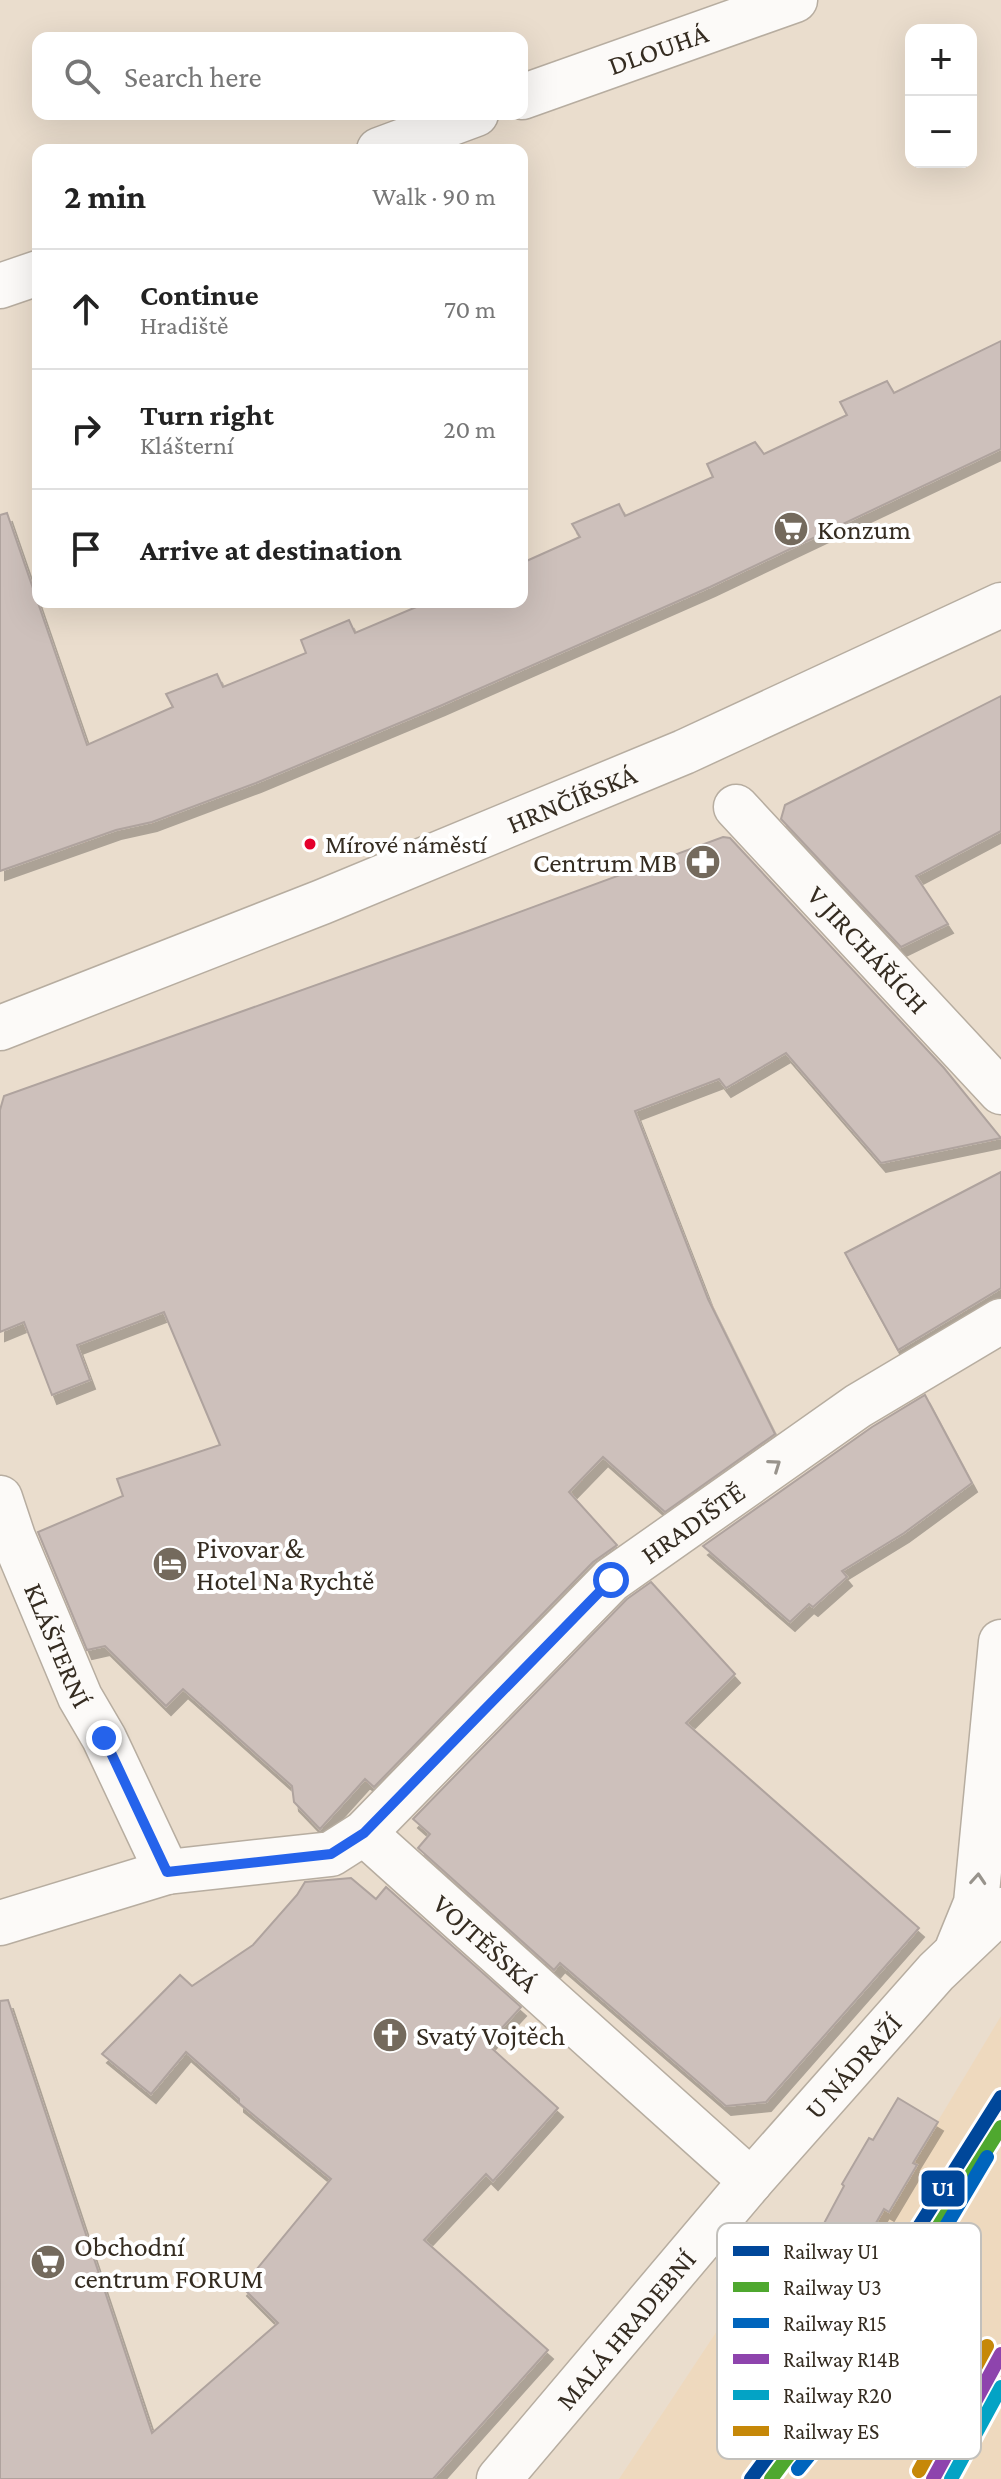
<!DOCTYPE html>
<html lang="en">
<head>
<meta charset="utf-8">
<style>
  body { margin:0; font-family:"Crimson Pro",serif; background:#f6f6f6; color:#222 }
  .controls { position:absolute; right:24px; top:24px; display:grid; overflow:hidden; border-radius:16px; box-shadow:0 8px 32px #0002 }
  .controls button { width:72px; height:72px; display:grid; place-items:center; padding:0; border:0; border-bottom:2px solid #e0e0e0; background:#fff; color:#222; font:40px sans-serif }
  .stop { position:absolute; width:24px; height:24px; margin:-18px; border:6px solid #2563eb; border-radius:50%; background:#fff }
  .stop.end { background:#2563eb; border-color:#fff; box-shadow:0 2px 8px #0008 }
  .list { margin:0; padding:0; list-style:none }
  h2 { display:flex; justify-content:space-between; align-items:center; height:104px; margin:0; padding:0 32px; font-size:34px }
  h2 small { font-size:26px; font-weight:400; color:#767676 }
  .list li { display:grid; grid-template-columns:52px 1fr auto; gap:24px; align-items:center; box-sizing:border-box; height:120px; padding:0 32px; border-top:2px solid #e0e0e0 }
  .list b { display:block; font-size:30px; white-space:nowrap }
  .list p { margin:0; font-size:26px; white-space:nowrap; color:#767676 }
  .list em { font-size:26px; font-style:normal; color:#767676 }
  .icon { flex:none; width:44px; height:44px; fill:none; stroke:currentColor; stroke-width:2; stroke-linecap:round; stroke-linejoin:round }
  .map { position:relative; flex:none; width:1001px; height:2479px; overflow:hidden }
  .search { position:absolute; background:#fff; box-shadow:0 8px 32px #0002; left:32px; top:32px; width:496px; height:88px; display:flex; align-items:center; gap:20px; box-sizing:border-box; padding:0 28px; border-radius:16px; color:#767676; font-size:30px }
  .panel { position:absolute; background:#fff; box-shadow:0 8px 32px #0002; left:32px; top:144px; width:496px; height:464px; border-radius:16px }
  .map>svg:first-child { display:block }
</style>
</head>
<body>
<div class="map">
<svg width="1001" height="2479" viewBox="0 0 1001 2479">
  <defs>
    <filter id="shadow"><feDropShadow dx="5" dy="9" stdDeviation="0" flood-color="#0004"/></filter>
  </defs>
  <rect width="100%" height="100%" fill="#eaddcd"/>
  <path fill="#eed9be" d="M 1001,2016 L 1001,2479 L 619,2479 L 764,2260 L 826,2295 L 938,2121 Z"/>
  <g fill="#cdc0bb" stroke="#afa39e" stroke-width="2" filter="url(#shadow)">
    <path d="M 1001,341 L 1001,449 L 710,587 L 440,706 L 256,783 L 152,822 L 116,830 L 0,871 L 0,515 L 7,513 L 87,745 L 173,707 L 166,694 L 217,674 L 223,687 L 306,653 L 301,640 L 349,620 L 355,633 L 428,602 L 522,602 L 522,563 L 580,537 L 572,524 L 619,504 L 625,516 L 713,477 L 707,464 L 755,442 L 764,454 L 847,415 L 840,402 L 887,381 L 894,393 Z"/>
    <path d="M 1001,696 L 1001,831 L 916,876 L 948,924 L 901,947 L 781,819 L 785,805 Z"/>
    <path d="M 723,837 L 730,838 L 944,1068 L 1001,1138 L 881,1163 L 786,1053 L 726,1088 L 719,1079 L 635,1111 L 708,1299 L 775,1434 L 665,1512 L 603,1457 L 569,1492 L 617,1545 L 593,1562 L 374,1787 L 365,1779 L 320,1829 L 294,1802 L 292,1786 L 183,1689 L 166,1706 L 105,1646 L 87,1650 L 38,1532 L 123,1496 L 117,1479 L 220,1445 L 164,1312 L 77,1345 L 90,1380 L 52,1395 L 24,1322 L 0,1332 L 0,1110 L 4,1096 L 468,931 Z"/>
    <path d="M 1001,1172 L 1001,1288 L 898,1350 L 845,1253 Z"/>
    <path d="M 925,1395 L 972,1483 L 904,1533 L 842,1571 L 847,1577 L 813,1607 L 809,1604 L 790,1622 L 703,1546 L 872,1427 Z"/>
    <path d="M 651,1582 L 735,1674 L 686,1723 L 919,1928 L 766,2102 L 726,2106 L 560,1963 L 554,1970 L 418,1848 L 430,1834 L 413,1819 L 627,1599 Z"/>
    <path d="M 351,1878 L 376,1899 L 386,1887 L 521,2007 L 487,2044 L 558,2108 L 493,2181 L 486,2174 L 424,2240 L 548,2350 L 433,2479 L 0,2479 L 0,2001 L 8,2000 L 152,2433 L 278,2323 L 242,2287 L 331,2179 L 239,2103 L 239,2099 L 186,2052 L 151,2094 L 102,2054 L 180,1975 L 192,1986 L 253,1945 L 297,1895 L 305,1882 Z"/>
    <path d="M 898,2098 L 938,2122 L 913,2163 L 917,2165 L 889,2212 L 884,2209 L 860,2251 L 821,2229 L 844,2186 L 842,2184 L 869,2138 L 873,2140 Z"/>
  </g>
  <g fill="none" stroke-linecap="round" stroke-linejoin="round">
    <defs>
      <g id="pedestrian">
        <path id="s1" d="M 736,807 L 1001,1092"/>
      </g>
      <g id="minor">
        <path id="s2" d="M 522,97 L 795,0"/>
        <path d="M 379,150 L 476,114"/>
        <path d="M 0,286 L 38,273"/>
        <path id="s3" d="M 0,1028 L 322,902 L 684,752 L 1001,605"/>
        <path id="s4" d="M 0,1498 L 13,1537 L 80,1697 L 104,1738 L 167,1872"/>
        <path id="s5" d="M 364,1833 L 751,2181"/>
        <path id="s6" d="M 0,1923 L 167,1872 L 331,1854 L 364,1833 L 611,1580 L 858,1406 L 1001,1321"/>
        <path d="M 958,1947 L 976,1903 L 1001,1642"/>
        <path id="s7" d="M 499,2479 L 751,2181 L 936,1972 L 1001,1910"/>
      </g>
    </defs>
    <use href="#pedestrian" stroke="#b7ada0" stroke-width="47"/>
    <use href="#minor" stroke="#b7ada0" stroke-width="47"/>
    <use href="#pedestrian" stroke="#fcfaf8" stroke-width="44"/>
    <use href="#minor" stroke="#fcfaf8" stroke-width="44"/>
    <defs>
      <path id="rail-1" d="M 751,2479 L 808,2402 L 1001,2097"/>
      <path id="rail-2" d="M 771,2479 L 822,2411 L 1001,2127"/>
      <path id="rail-3" d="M 798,2469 L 811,2453 L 987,2157"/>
      <path id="rail-4" d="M 933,2479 L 1001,2354"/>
      <path id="rail-5" d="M 951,2479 L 1001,2387"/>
      <path id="rail-6" d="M 919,2471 L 987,2346"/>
    </defs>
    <use href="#rail-1" stroke="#fff" stroke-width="20"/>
    <use href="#rail-2" stroke="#fff" stroke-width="20"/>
    <use href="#rail-3" stroke="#fff" stroke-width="20"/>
    <use href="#rail-4" stroke="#fff" stroke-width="20"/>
    <use href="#rail-5" stroke="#fff" stroke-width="20"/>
    <use href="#rail-6" stroke="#fff" stroke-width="20"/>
    <use href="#rail-1" stroke="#00479a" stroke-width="14"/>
    <use href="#rail-2" stroke="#4fa82f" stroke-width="14"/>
    <use href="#rail-3" stroke="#0065bd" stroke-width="14"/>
    <use href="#rail-4" stroke="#8e44ad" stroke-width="14"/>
    <use href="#rail-5" stroke="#03a3c5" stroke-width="14"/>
    <use href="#rail-6" stroke="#c68808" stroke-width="14"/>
  </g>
  <defs><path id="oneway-chevron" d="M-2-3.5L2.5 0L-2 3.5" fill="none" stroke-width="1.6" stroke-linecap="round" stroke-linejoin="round" transform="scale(2)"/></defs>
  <g stroke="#98938c">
    <use href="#oneway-chevron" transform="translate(775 1465) rotate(-35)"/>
    <use href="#oneway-chevron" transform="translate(978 1879) rotate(-86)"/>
  </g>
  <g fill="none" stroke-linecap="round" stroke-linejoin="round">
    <path stroke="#2563eb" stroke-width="10" d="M 104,1738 L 167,1872 L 331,1854 L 364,1833 L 611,1580"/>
  </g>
  <defs>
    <symbol id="supermarket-disc" viewBox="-11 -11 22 22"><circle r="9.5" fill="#746a5d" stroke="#fff"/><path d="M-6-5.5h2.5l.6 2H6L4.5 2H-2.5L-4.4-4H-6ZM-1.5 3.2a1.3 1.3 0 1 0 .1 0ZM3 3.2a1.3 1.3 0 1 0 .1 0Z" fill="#fff"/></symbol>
    <symbol id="pharmacy-disc" viewBox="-11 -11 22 22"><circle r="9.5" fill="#746a5d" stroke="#fff"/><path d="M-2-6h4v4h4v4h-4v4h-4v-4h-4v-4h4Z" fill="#fff"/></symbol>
    <symbol id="hotel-disc" viewBox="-11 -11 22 22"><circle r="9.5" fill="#746a5d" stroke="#fff"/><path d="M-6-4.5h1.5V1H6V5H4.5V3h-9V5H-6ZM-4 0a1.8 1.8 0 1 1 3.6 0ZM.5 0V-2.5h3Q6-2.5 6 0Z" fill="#fff"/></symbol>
    <symbol id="church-disc" viewBox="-11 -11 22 22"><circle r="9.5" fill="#746a5d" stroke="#fff"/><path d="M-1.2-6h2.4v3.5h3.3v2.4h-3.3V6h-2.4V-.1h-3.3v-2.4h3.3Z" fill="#fff"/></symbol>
  </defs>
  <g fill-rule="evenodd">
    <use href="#supermarket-disc" x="771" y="509" width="40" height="40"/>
    <use href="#pharmacy-disc" x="683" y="842" width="40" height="40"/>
    <use href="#hotel-disc" x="150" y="1544" width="40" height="40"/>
    <use href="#church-disc" x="370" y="2015" width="40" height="40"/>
    <use href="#supermarket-disc" x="28" y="2242" width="40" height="40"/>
  </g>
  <circle fill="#e4002b" stroke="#fff" stroke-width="3" cx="310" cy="844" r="7"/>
  <g text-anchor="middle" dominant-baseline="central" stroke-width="8" stroke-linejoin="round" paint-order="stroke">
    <g font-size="26" fill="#352c21" stroke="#fff" text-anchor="start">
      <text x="325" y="844">Mírové náměstí</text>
    </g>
    <g font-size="28" fill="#352c21" stroke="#fff">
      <text stroke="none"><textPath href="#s2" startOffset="144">DLOUHÁ</textPath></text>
      <text stroke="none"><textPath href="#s3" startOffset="616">HRNČÍŘSKÁ</textPath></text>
      <text stroke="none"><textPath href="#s1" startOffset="194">V JIRCHÁŘÍCH</textPath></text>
      <text stroke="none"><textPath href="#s6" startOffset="832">HRADIŠTĚ</textPath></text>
      <text stroke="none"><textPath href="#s4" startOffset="158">KLÁŠTERNÍ</textPath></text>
      <text stroke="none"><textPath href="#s5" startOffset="164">VOJTĚŠSKÁ</textPath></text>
      <text stroke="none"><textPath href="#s7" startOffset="544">U NÁDRAŽÍ</textPath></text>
      <text stroke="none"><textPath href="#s7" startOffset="196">MALÁ HRADEBNÍ</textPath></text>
    </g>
    <g font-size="28" fill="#352c21" stroke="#fff" text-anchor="start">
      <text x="817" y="529">Konzum</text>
      <text x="677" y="862" text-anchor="end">Centrum MB</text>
      <text x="196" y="1548">Pivovar &amp;<tspan x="196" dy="32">Hotel Na Rychtě</tspan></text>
      <text x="416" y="2035">Svatý Vojtěch</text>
      <text x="74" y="2246">Obchodní<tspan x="74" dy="32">centrum FORUM</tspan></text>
    </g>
  </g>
  <rect x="717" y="2223" width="264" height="236" rx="12" fill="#fff" stroke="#c2c0bc" stroke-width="2"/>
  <rect x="733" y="2246" width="36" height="10" fill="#00479a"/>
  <rect x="733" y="2282" width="36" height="10" fill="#4fa82f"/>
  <rect x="733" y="2318" width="36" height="10" fill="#0065bd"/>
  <rect x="733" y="2354" width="36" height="10" fill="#8e44ad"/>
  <rect x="733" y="2390" width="36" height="10" fill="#03a3c5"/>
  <rect x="733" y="2426" width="36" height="10" fill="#c68808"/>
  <g font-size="22" fill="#352c21">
    <text x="783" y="2259">Railway U1</text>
    <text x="783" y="2295">Railway U3</text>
    <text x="783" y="2331">Railway R15</text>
    <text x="783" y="2367">Railway R14B</text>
    <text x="783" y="2403">Railway R20</text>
    <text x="783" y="2439">Railway ES</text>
  </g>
  <rect stroke="#fff" stroke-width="3" x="920" y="2169" width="46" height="39" rx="8" fill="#00479a"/>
  <g font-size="22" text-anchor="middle" font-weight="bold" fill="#fff">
    <text x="943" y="2196">U1</text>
  </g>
</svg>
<div class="controls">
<button>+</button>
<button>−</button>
</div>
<div class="stop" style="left:611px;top:1580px"></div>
<div class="stop end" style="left:104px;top:1738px"></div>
<div class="search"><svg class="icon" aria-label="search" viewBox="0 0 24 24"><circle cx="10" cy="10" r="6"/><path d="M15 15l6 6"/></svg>Search here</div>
<section class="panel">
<h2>2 min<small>Walk · 90 m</small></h2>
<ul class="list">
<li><svg class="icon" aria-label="ahead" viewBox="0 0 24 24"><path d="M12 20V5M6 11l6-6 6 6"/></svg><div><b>Continue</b><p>Hradiště</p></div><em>70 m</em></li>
<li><svg class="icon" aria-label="right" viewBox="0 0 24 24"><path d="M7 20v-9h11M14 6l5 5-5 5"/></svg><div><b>Turn right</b><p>Klášterní</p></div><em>20 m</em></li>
<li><svg class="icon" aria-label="arrive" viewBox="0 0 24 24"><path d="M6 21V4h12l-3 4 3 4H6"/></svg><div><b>Arrive at destination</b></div></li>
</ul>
</section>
</div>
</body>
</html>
